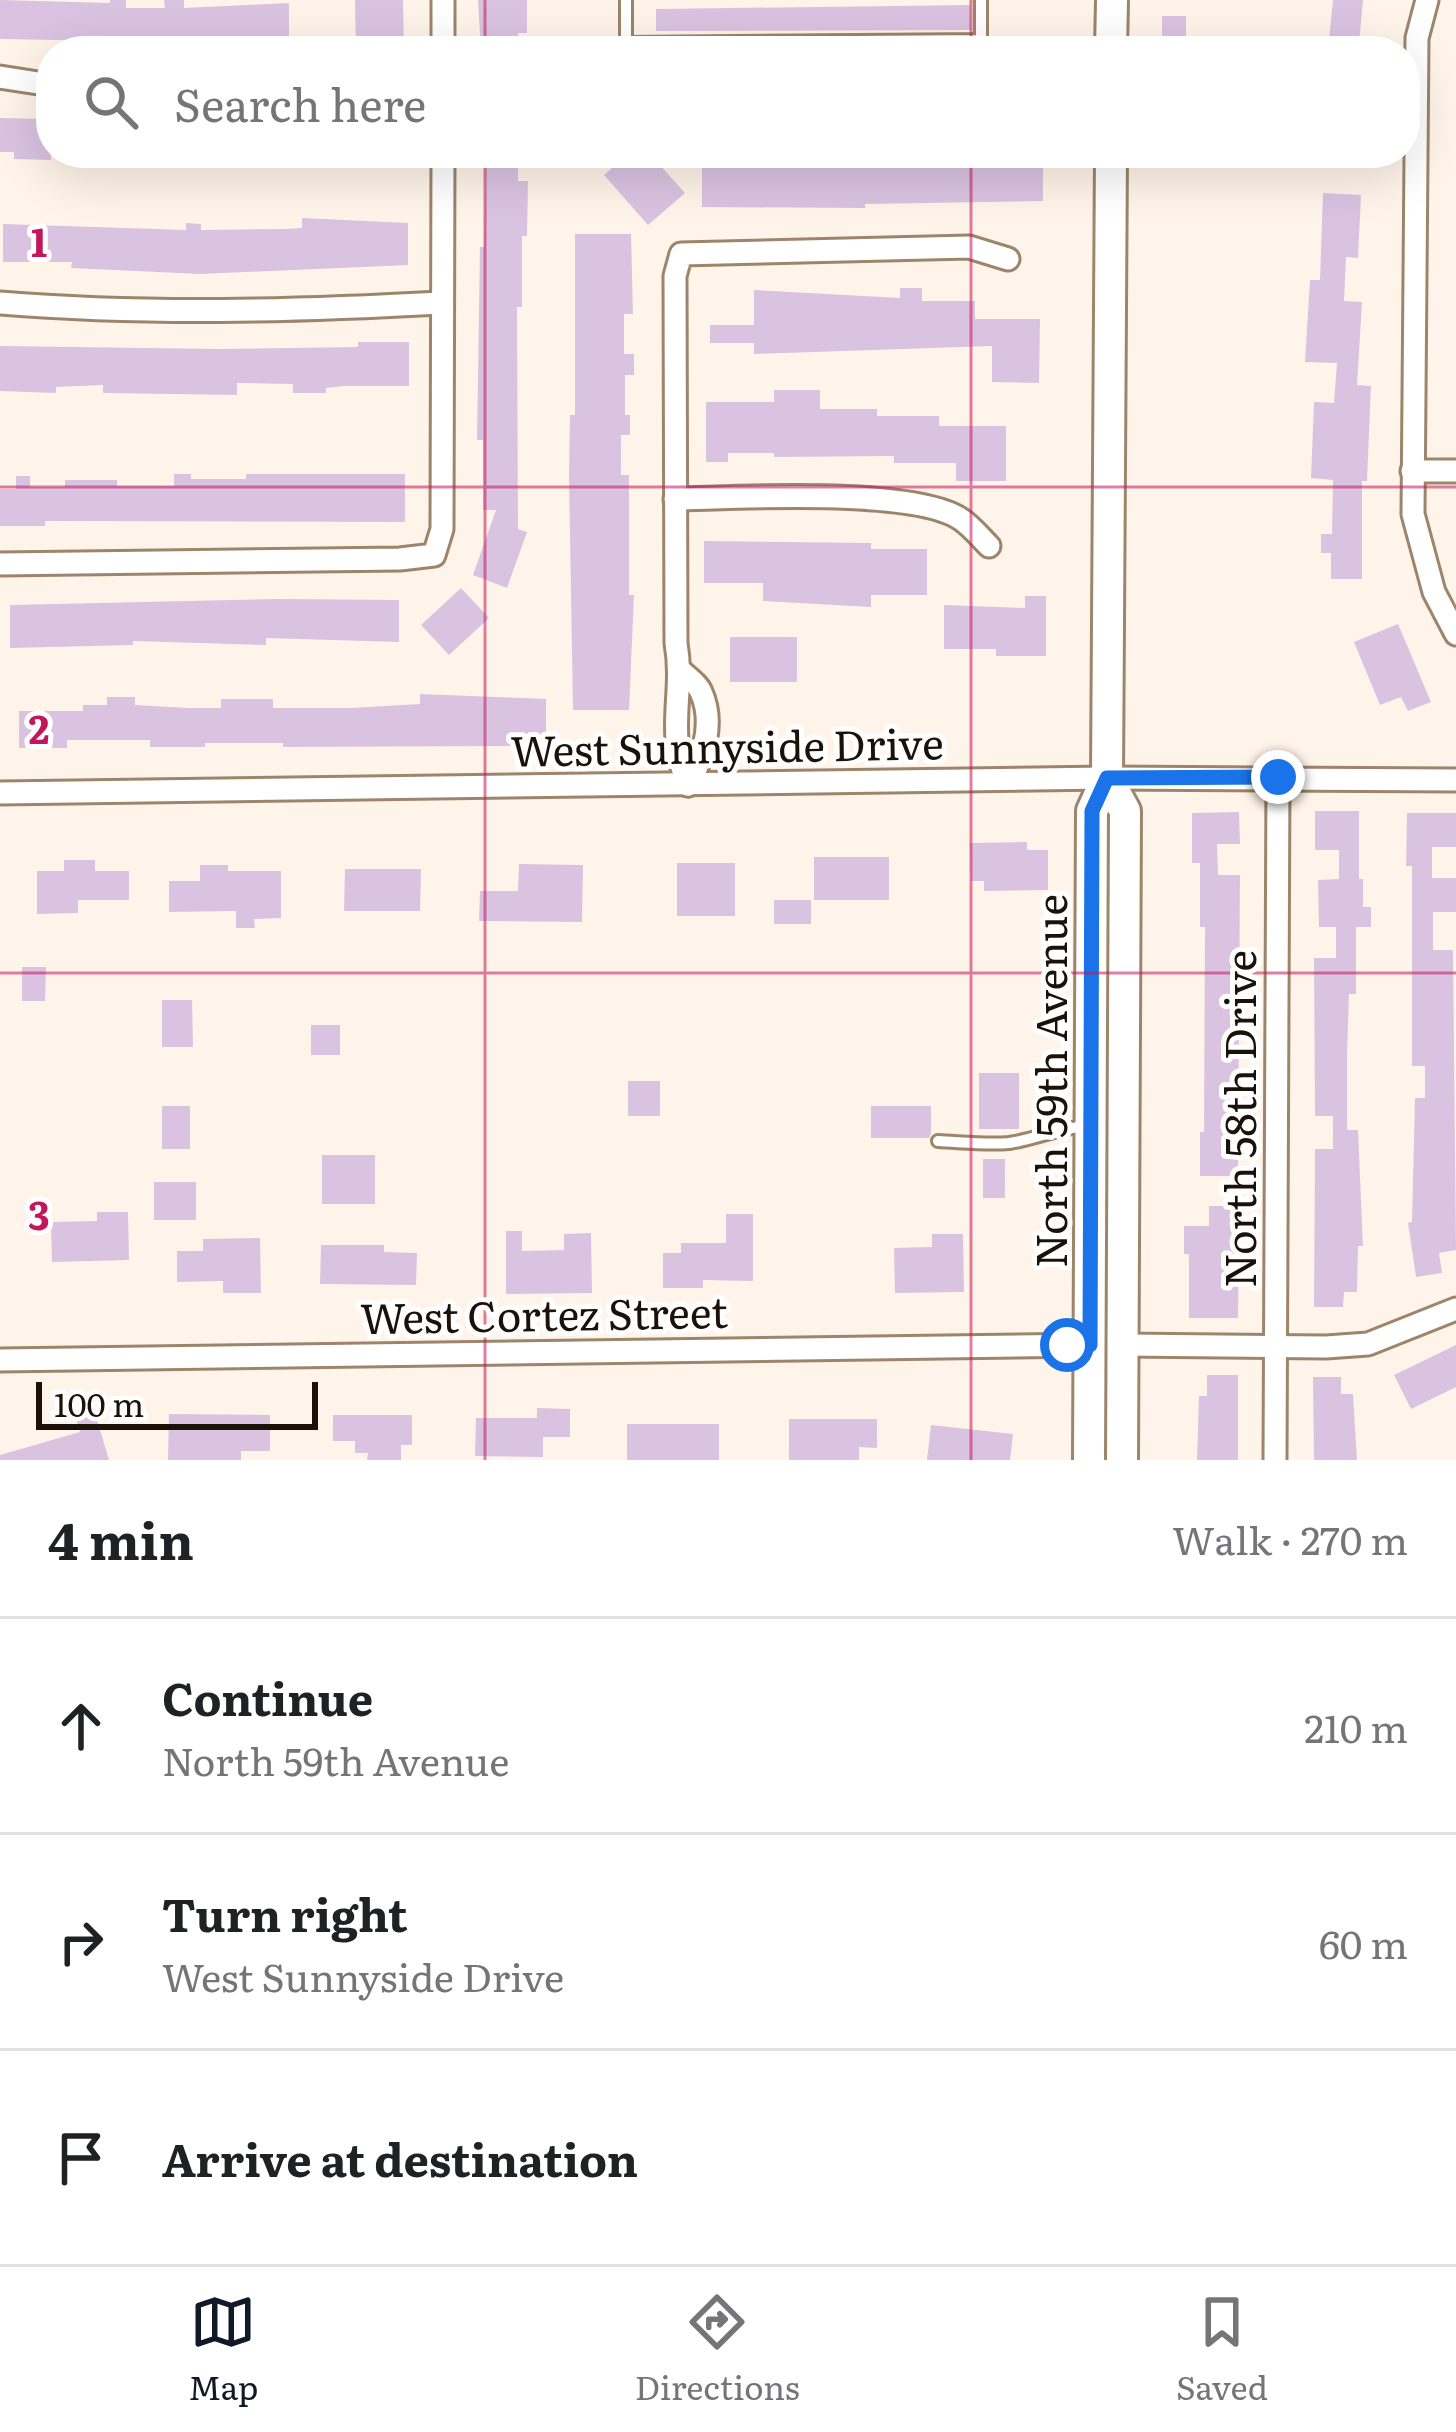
<!DOCTYPE html>
<html lang="en">
<head>
<meta charset="utf-8">
<style>
  body { margin:0; font-family:Literata,serif; background:#f6f6f6; color:#202124 }
  .scale { position:absolute; left:36px; bottom:30px; width:282px; box-sizing:border-box; padding-left:12px; border:6px solid #1a1208; border-top:0; font-size:33px; line-height:42px; white-space:nowrap; color:#1a1208; -webkit-text-stroke:9px #fff; paint-order:stroke }
  .stop { position:absolute; width:36px; height:36px; margin:-27px; border:9px solid #1a73e8; border-radius:50%; background:#fff }
  .stop.end { background:#1a73e8; border-color:#fff; box-shadow:0 3px 12px #0008 }
  .list { margin:0; padding:0; list-style:none }
  h2 { display:flex; justify-content:space-between; align-items:center; height:156px; margin:0; padding:0 48px; font-size:51px }
  h2 small { font-size:39px; font-weight:400; color:#757577 }
  .list li { display:grid; grid-template-columns:78px 1fr auto; gap:36px; align-items:center; box-sizing:border-box; height:216px; padding:0 48px; border-top:3px solid #e0e0e0 }
  .list b { display:block; font-size:45px; white-space:nowrap }
  .list p { margin:0; font-size:39px; white-space:nowrap; color:#757577 }
  .list em { font-size:39px; font-style:normal; color:#757577 }
  .icon { flex:none; width:66px; height:66px; fill:none; stroke:currentColor; stroke-width:2; stroke-linecap:round; stroke-linejoin:round }
  .map { position:relative; flex:none; width:1456px; height:1460px; overflow:hidden }
  .search { position:absolute; background:#fff; box-shadow:0 12px 48px #0002; left:36px; right:36px; top:36px; height:132px; display:flex; align-items:center; gap:30px; box-sizing:border-box; padding:0 42px; border-radius:48px; color:#757577; font-size:45px }
  .sheet { height:804px; background:#fff }
  nav { display:flex; justify-content:space-around; align-items:center; box-sizing:border-box; height:168px; border-top:3px solid #e0e0e0; background:#fff; font-size:33px; color:#757577 }
  nav a { display:grid; justify-items:center; gap:6px }
  nav .on { color:#111827 }
  .map>svg:first-child { display:block }
</style>
</head>
<body>
<div class="map">
<svg width="1456" height="1460" viewBox="0 0 1456 1460">
  <rect width="100%" height="100%" fill="#fff4e9"/>
  <g fill="#dac3e1">
    <path d="M 0,0 L 110,3 L 110,0 L 126,0 L 126,8 L 165,8 L 164,0 L 184,0 L 184,8 L 289,3 L 289,44 L 0,39 Z"/>
    <path d="M 355,0 L 403,0 L 404,51 L 356,51 Z"/>
    <path d="M 478,0 L 527,0 L 527,33 L 518,33 L 518,51 L 481,51 Z"/>
    <path d="M 1333,0 L 1363,0 L 1359,43 L 1329,40 Z"/>
    <path d="M 970,5 L 971,30 L 656,31 L 656,9 Z"/>
    <rect x="1162" y="16" width="24" height="33"/>
    <path d="M 0,118 L 51,119 L 51,160 L 14,159 L 14,152 L 0,152 Z"/>
    <path d="M 479,153 L 518,153 L 518,181 L 528,181 L 527,236 L 522,236 L 522,307 L 517,307 L 518,529 L 527,532 L 507,588 L 473,575 L 496,510 L 483,510 L 483,440 L 477,440 L 480,247 L 484,247 L 486,168 L 479,168 Z"/>
    <path d="M 629,153 L 649,153 L 685,193 L 648,225 L 604,175 Z"/>
    <path d="M 819,153 L 927,153 L 927,157 L 1043,153 L 1043,201 L 865,204 L 865,208 L 702,207 L 702,158 Z"/>
    <path d="M 1323,193 L 1361,195 L 1358,258 L 1346,257 L 1344,301 L 1362,302 L 1357,385 L 1371,386 L 1367,481 L 1362,481 L 1362,579 L 1331,579 L 1331,553 L 1321,553 L 1321,534 L 1332,534 L 1333,480 L 1311,478 L 1314,402 L 1334,403 L 1337,363 L 1305,362 L 1310,280 L 1320,280 Z"/>
    <path d="M 302,218 L 408,223 L 408,265 L 200,274 L 71,268 L 72,262 L 3,262 L 3,224 L 186,230 L 186,223 L 201,224 L 201,230 L 285,229 L 302,228 Z"/>
    <path d="M 575,234 L 631,234 L 633,314 L 624,314 L 624,354 L 634,354 L 634,375 L 625,375 L 625,415 L 630,415 L 630,435 L 621,435 L 621,475 L 629,475 L 629,595 L 634,595 L 629,710 L 573,710 L 569,476 L 570,415 L 575,415 Z"/>
    <path d="M 900,288 L 922,288 L 922,301 L 975,301 L 975,319 L 1040,319 L 1039,383 L 992,382 L 992,346 L 754,354 L 754,343 L 710,343 L 710,325 L 754,325 L 754,290 L 900,298 Z"/>
    <path d="M 358,342 L 409,342 L 409,386 L 344,386 L 326,388 L 326,393 L 293,393 L 293,384 L 237,383 L 237,395 L 103,393 L 103,385 L 56,387 L 56,393 L 0,391 L 0,346 L 220,349 L 358,347 Z"/>
    <path d="M 774,390 L 820,390 L 820,409 L 877,409 L 877,416 L 939,416 L 939,426 L 1006,426 L 1006,481 L 956,481 L 956,463 L 894,463 L 894,456 L 774,457 L 774,453 L 728,453 L 728,462 L 706,462 L 706,402 L 774,402 Z"/>
    <path d="M 174,474 L 191,474 L 191,479 L 246,479 L 246,474 L 405,474 L 405,522 L 45,521 L 45,526 L 0,526 L 0,489 L 16,489 L 16,476 L 30,476 L 30,487 L 65,487 L 65,480 L 117,480 L 117,486 L 174,486 Z"/>
    <path d="M 704,541 L 871,543 L 871,549 L 927,549 L 927,595 L 871,595 L 871,607 L 763,601 L 763,583 L 704,583 Z"/>
    <path d="M 461,588 L 489,618 L 449,655 L 421,625 Z"/>
    <path d="M 1025,596 L 1046,596 L 1046,656 L 996,656 L 996,649 L 944,649 L 944,605 L 1025,608 Z"/>
    <path d="M 278,599 L 399,600 L 399,642 L 266,638 L 266,645 L 133,641 L 133,645 L 10,648 L 10,605 Z"/>
    <path d="M 1398,624 L 1431,702 L 1408,711 L 1401,697 L 1380,705 L 1354,642 Z"/>
    <rect x="730" y="637" width="67" height="45"/>
    <path d="M 420,694 L 546,699 L 546,735 L 529,734 L 529,746 L 283,747 L 283,743 L 205,743 L 205,747 L 150,747 L 150,740 L 67,740 L 67,748 L 19,748 L 19,711 L 83,711 L 83,705 L 107,705 L 107,697 L 135,697 L 135,705 L 188,708 L 221,708 L 221,699 L 273,699 L 273,708 L 351,708 L 420,704 Z"/>
    <path d="M 1315,811 L 1359,811 L 1359,879 L 1363,879 L 1363,907 L 1371,907 L 1371,927 L 1356,927 L 1356,994 L 1349,994 L 1347,1055 L 1347,1130 L 1358,1130 L 1363,1246 L 1358,1246 L 1357,1292 L 1344,1292 L 1343,1307 L 1314,1307 L 1315,1149 L 1333,1149 L 1333,1116 L 1315,1116 L 1314,958 L 1336,958 L 1336,927 L 1319,927 L 1318,880 L 1339,879 L 1339,850 L 1315,850 Z"/>
    <path d="M 1239,812 L 1240,844 L 1217,844 L 1218,875 L 1240,875 L 1238,1176 L 1200,1176 L 1200,1132 L 1204,1132 L 1205,927 L 1200,927 L 1200,863 L 1192,863 L 1192,813 Z"/>
    <path d="M 1407,813 L 1456,813 L 1456,847 L 1432,847 L 1432,878 L 1456,878 L 1456,912 L 1433,912 L 1433,950 L 1453,950 L 1456,1250 L 1439,1253 L 1442,1273 L 1416,1277 L 1408,1223 L 1412,1222 L 1415,1098 L 1425,1098 L 1425,1066 L 1412,1066 L 1412,866 L 1406,866 Z"/>
    <path d="M 1027,842 L 1027,850 L 1048,850 L 1048,890 L 984,891 L 984,881 L 971,881 L 970,843 Z"/>
    <rect x="814" y="857" width="75" height="43"/>
    <path d="M 64,860 L 95,860 L 95,871 L 129,871 L 129,900 L 78,900 L 78,913 L 37,914 L 37,871 L 64,871 Z"/>
    <rect x="677" y="863" width="58" height="53"/>
    <path d="M 519,864 L 583,865 L 582,922 L 479,921 L 480,891 L 518,891 Z"/>
    <path d="M 200,865 L 228,865 L 228,871 L 281,871 L 281,918 L 254,919 L 255,928 L 236,928 L 236,911 L 169,912 L 169,881 L 200,881 Z"/>
    <path d="M 345,869 L 421,869 L 420,911 L 344,911 Z"/>
    <rect x="774" y="900" width="37" height="24"/>
    <path d="M 22,967 L 46,967 L 45,1001 L 22,1001 Z"/>
    <path d="M 162,1000 L 192,1000 L 193,1047 L 162,1047 Z"/>
    <rect x="311" y="1025" width="29" height="30"/>
    <rect x="979" y="1073" width="40" height="56"/>
    <rect x="628" y="1081" width="32" height="35"/>
    <rect x="162" y="1106" width="28" height="43"/>
    <path d="M 871,1106 L 931,1106 L 931,1134 L 929,1138 L 871,1138 Z"/>
    <rect x="322" y="1155" width="53" height="49"/>
    <rect x="983" y="1159" width="22" height="39"/>
    <rect x="154" y="1182" width="42" height="38"/>
    <path d="M 1209,1206 L 1239,1206 L 1238,1318 L 1189,1318 L 1189,1254 L 1184,1254 L 1184,1226 L 1209,1226 Z"/>
    <path d="M 97,1212 L 128,1212 L 129,1260 L 52,1262 L 51,1222 L 97,1221 Z"/>
    <path d="M 726,1214 L 753,1214 L 753,1281 L 703,1280 L 703,1288 L 663,1288 L 663,1253 L 681,1253 L 681,1243 L 726,1243 Z"/>
    <path d="M 506,1231 L 522,1231 L 522,1251 L 564,1250 L 564,1234 L 591,1233 L 592,1293 L 506,1294 Z"/>
    <path d="M 932,1234 L 963,1234 L 964,1292 L 895,1293 L 894,1248 L 932,1247 Z"/>
    <path d="M 260,1238 L 261,1293 L 223,1293 L 223,1281 L 177,1282 L 177,1251 L 203,1251 L 203,1239 Z"/>
    <path d="M 321,1245 L 384,1245 L 384,1252 L 417,1253 L 416,1285 L 320,1284 Z"/>
    <path d="M 1456,1345 L 1456,1387 L 1411,1409 L 1394,1375 Z"/>
    <path d="M 1207,1375 L 1238,1375 L 1238,1460 L 1197,1460 L 1199,1396 L 1207,1396 Z"/>
    <path d="M 1313,1377 L 1341,1377 L 1341,1394 L 1353,1394 L 1357,1460 L 1314,1460 Z"/>
    <path d="M 537,1408 L 570,1409 L 570,1437 L 543,1437 L 543,1457 L 475,1456 L 476,1418 L 537,1418 Z"/>
    <path d="M 95,1413 L 109,1460 L 0,1460 L 0,1455 L 80,1432 L 76,1419 Z"/>
    <path d="M 169,1414 L 270,1415 L 270,1451 L 241,1451 L 241,1460 L 168,1460 Z"/>
    <path d="M 333,1415 L 412,1415 L 412,1445 L 401,1445 L 401,1460 L 367,1460 L 368,1453 L 355,1453 L 355,1441 L 333,1441 Z"/>
    <path d="M 789,1419 L 877,1419 L 877,1448 L 859,1447 L 859,1460 L 789,1460 Z"/>
    <rect x="627" y="1424" width="92" height="36"/>
    <path d="M 931,1425 L 1013,1434 L 1010,1460 L 927,1460 Z"/>
  </g>
  <g fill="none" stroke-linecap="round" stroke-linejoin="round">
    <defs>
      <g id="lane">
        <path d="M 626,0 L 626,43 L 981,40 L 981,0"/>
        <path d="M 938,1141 C 961,1142 986,1145 1009,1143 C 1037,1139 1057,1128 1087,1126"/>
      </g>
      <g id="street">
        <path d="M 443,0 L 443,51"/>
        <path d="M 1427,0 L 1417,38 L 1413,514 L 1434,592 L 1456,634"/>
        <path d="M 0,77 L 51,85"/>
        <path d="M 0,303 C 147,315 293,311 441,303"/>
        <path d="M 1412,471 L 1456,471"/>
        <path d="M 675,499 C 737,498 916,487 962,520 C 972,527 981,538 989,546"/>
        <path d="M 0,564 L 400,559 L 434,555 L 442,529 L 443,153"/>
        <path d="M 681,671 C 687,677 698,684 701,692 C 715,723 703,758 688,785"/>
        <path d="M 688,785 C 665,730 685,695 676,643 L 675,276 L 681,254 L 969,247 L 1008,259"/>
        <path d="M 0,793 L 1107,778 L 1456,780"/>
        <path d="M 1123,1345 L 1326,1347 L 1368,1344 L 1456,1309"/>
        <path d="M 0,1360 L 1090,1345"/>
        <path d="M 1275,1460 L 1278,777"/>
      </g>
      <g id="secondary">
        <path d="M 1111,51 L 1112,0"/>
        <path d="M 1107,778 L 1125,811 L 1122,1460"/>
        <path d="M 1089,1460 L 1092,811 L 1107,778 L 1111,153"/>
      </g>
    </defs>
    <use href="#lane" stroke="#9c856a" stroke-width="16"/>
    <use href="#street" stroke="#9c856a" stroke-width="27"/>
    <use href="#secondary" stroke="#9c856a" stroke-width="36"/>
    <use href="#lane" stroke="#fff" stroke-width="10"/>
    <use href="#street" stroke="#fff" stroke-width="21"/>
    <use href="#secondary" stroke="#fff" stroke-width="30"/>
  </g>
  <g fill="none" stroke-linecap="round" stroke-linejoin="round">
    <path stroke="#1a73e8" stroke-width="15" d="M 1067,1345 L 1090,1345 L 1092,811 L 1107,778 L 1278,777"/>
  </g>
  <path fill="none" stroke="#c2185b" stroke-width="3" stroke-opacity="0.55" d="M 485,0 L 485,51M 971,0 L 971,51M 485,153 L 485,1460M 971,153 L 971,1460M 0,487 L 1456,487M 0,973 L 1456,973"/>
  <g text-anchor="middle" dominant-baseline="central" stroke-width="10" stroke-linejoin="round" paint-order="stroke">
    <g font-size="42" fill="#1a1208" stroke="#fff">
      <text transform="translate(727 745) rotate(-1)">West Sunnyside Drive</text>
      <text transform="translate(1049 1081) rotate(-90)">North 59th Avenue</text>
      <text transform="translate(1238 1119) rotate(-90)">North 58th Drive</text>
      <text transform="translate(544 1313) rotate(-1)">West Cortez Street</text>
    </g>
  </g>
  <g font-size="39" text-anchor="middle" font-weight="bold" fill="#c2185b" stroke="#fff" stroke-width="10" stroke-linejoin="round" paint-order="stroke">
    <text x="39" y="257">1</text>
    <text x="39" y="744">2</text>
    <text x="39" y="1230">3</text>
  </g>
</svg>
<div class="scale">100 m</div>
<div class="stop" style="left:1067px;top:1345px"></div>
<div class="stop end" style="left:1278px;top:777px"></div>
<div class="search"><svg class="icon" aria-label="search" viewBox="0 0 24 24"><circle cx="10" cy="10" r="6"/><path d="M15 15l6 6"/></svg>Search here</div>
</div>
<section class="sheet">
<h2>4 min<small>Walk · 270 m</small></h2>
<ul class="list">
<li><svg class="icon" aria-label="ahead" viewBox="0 0 24 24"><path d="M12 20V5M6 11l6-6 6 6"/></svg><div><b>Continue</b><p>North 59th Avenue</p></div><em>210 m</em></li>
<li><svg class="icon" aria-label="right" viewBox="0 0 24 24"><path d="M7 20v-9h11M14 6l5 5-5 5"/></svg><div><b>Turn right</b><p>West Sunnyside Drive</p></div><em>60 m</em></li>
<li><svg class="icon" aria-label="arrive" viewBox="0 0 24 24"><path d="M6 21V4h12l-3 4 3 4H6"/></svg><div><b>Arrive at destination</b></div></li>
</ul>
</section>
<nav>
<a class="on"><svg class="icon" aria-label="map" viewBox="0 0 24 24"><path d="M3 6l6-2 6 2 6-2v14l-6 2-6-2-6 2zM9 4v14M15 6v14"/></svg>Map</a>
<a><svg class="icon" aria-label="directions" viewBox="0 0 24 24"><path d="M12 3l9 9-9 9-9-9zM9 14v-3h6M13 9l2 2-2 2"/></svg>Directions</a>
<a><svg class="icon" aria-label="saved" viewBox="0 0 24 24"><path d="M7 4h10v16l-5-4-5 4z"/></svg>Saved</a>
</nav>
</body>
</html>
